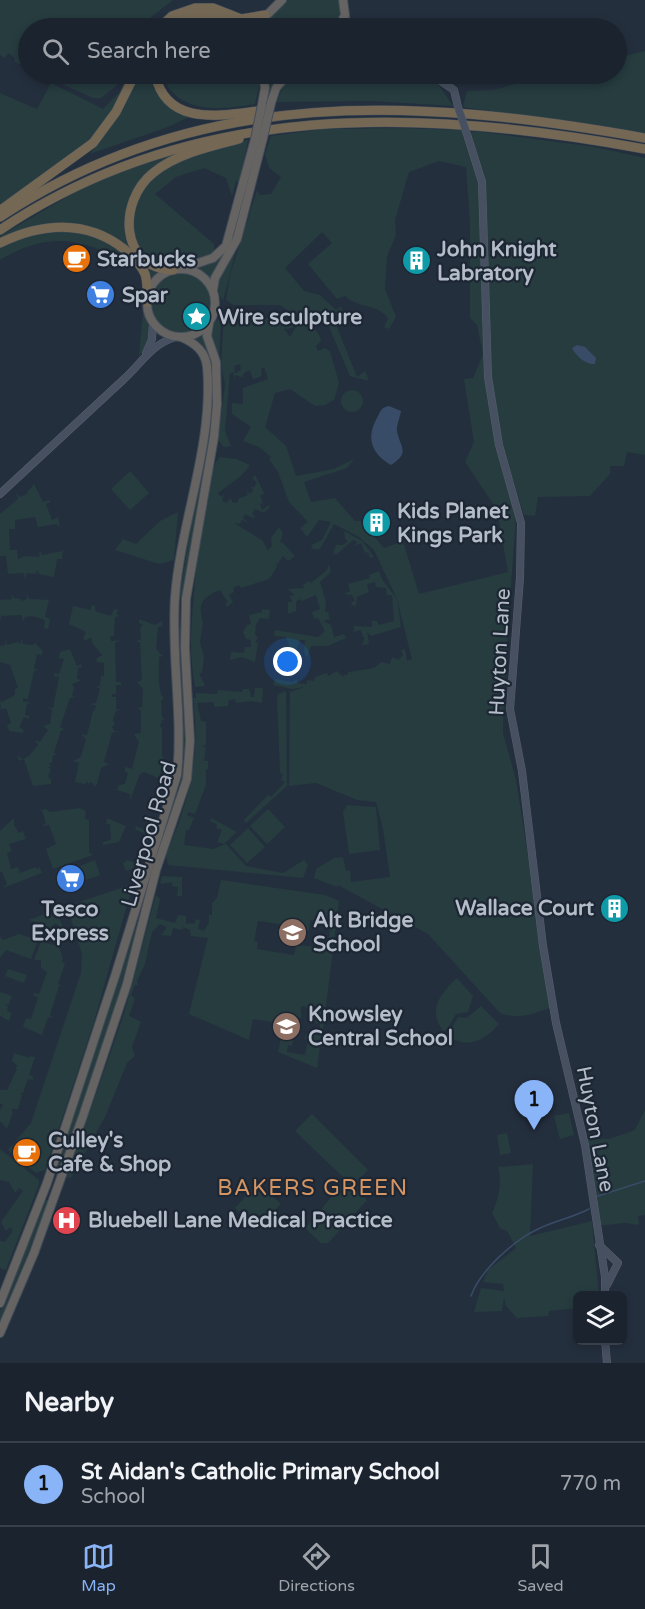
<!DOCTYPE html>
<html lang="en">
<head>
<meta charset="utf-8">
<style>
  body { margin:0; font-family:"Varela Round",sans-serif; background:#242b36; color:#f1f3f6 }
  .controls { position:absolute; right:18px; bottom:18px; display:grid; overflow:hidden; border-radius:9px; box-shadow:0 3px 9px #0003 }
  .controls button { width:54px; height:54px; display:grid; place-items:center; padding:0; border:0; border-bottom:2px solid #39404a; background:#1b232e; color:#f1f3f6; font:30px sans-serif }
  .you { position:absolute; left:288px; top:662px; width:21px; height:21px; margin:-15px; border:4px solid #fff; border-radius:50%; background:#1a73e8; box-shadow:0 0 0 9px #1a73e833 }
  .badge { display:grid; place-items:center; width:39px; height:39px; border-radius:50%; background:#8ab4f8; color:#111; font-size:20px; font-weight:700 }
  .pin { position:absolute; translate:-50% -50px; filter:drop-shadow(0 2px 3px #0008) }
  .pin::after { content:''; position:absolute; top:32px; width:21px; height:18px; background:inherit; clip-path:polygon(0 0,100% 0,50% 100%) }
  .list { margin:0; padding:0; list-style:none }
  h2 { display:flex; justify-content:space-between; align-items:center; height:78px; margin:0; padding:0 24px; font-size:26px }
  h2 small { font-size:20px; font-weight:400; color:#a0a4aa }
  .list li { display:grid; grid-template-columns:39px 1fr auto; gap:18px; align-items:center; box-sizing:border-box; height:84px; padding:0 24px; border-top:2px solid #39404a }
  .list b { display:block; font-size:22px; white-space:nowrap }
  .list p { margin:0; font-size:20px; white-space:nowrap; color:#a0a4aa }
  .list em { font-size:20px; font-style:normal; color:#a0a4aa }
  .icon { flex:none; width:33px; height:33px; fill:none; stroke:currentColor; stroke-width:2; stroke-linecap:round; stroke-linejoin:round }
  .map { position:relative; flex:none; width:645px; height:1363px; overflow:hidden }
  .search { position:absolute; background:#1b232e; box-shadow:0 3px 9px #0003; left:18px; right:18px; top:18px; height:66px; display:flex; align-items:center; gap:15px; box-sizing:border-box; padding:0 21px; border-radius:33px; color:#a0a4aa; font-size:22px }
  .sheet { height:162px; background:#1b232e }
  nav { display:flex; justify-content:space-around; align-items:center; box-sizing:border-box; height:84px; border-top:2px solid #39404a; background:#1b232e; font-size:16px; color:#a0a4aa }
  nav a { display:grid; justify-items:center; gap:3px }
  nav .on { color:#8ab4f8 }
  .map>svg:first-child { display:block }
</style>
</head>
<body>
<div class="map">
<svg width="645" height="1363" viewBox="0 0 645 1363">
  <rect width="100%" height="100%" fill="#242f3e"/>
  <g fill="#263c3f" fill-rule="evenodd">
    <path d="M 0,0 L 173,0 L 151,17 L 144,28 L 28,28 L 28,68 L 15,62 L 15,58 L 8,53 L 5,58 L 0,55 Z"/>
    <path d="M 287,0 L 340,0 L 341,13 L 331,28 L 259,28 Z"/>
    <path d="M 198,21 L 212,21 L 229,28 L 183,28 Z"/>
    <path d="M 645,51 L 645,133 L 463,107 L 467,91 L 493,90 L 552,74 L 616,74 L 617,58 Z"/>
    <path d="M 40,74 L 122,74 L 116,86 L 101,98 L 93,98 Z"/>
    <path d="M 140,74 L 150,74 C 156,92 171,109 189,117 L 168,127 L 90,154 L 123,109 Z"/>
    <path d="M 162,74 L 254,74 L 259,86 L 255,104 C 220,110 176,115 162,74 Z"/>
    <path d="M 265,74 L 283,74 L 272,87 L 268,103 L 265,103 Z"/>
    <path d="M 293,74 L 426,74 L 440,87 L 453,106 L 372,101 L 277,102 L 285,81 Z"/>
    <path d="M 126,78 L 128,83 L 119,102 L 93,138 L 0,205 L 0,93 L 37,109 L 51,83 L 103,109 L 119,93 Z"/>
    <path d="M 402,128 L 466,130 L 482,182 L 488,377 L 516,516 L 504,683 L 503,733 L 516,780 L 552,1007 C 534,1014 518,1020 500,1013 L 428,934 L 338,885 L 337,887 L 314,878 L 316,869 L 334,858 L 343,857 L 346,871 L 350,870 L 351,882 L 390,877 L 383,829 L 376,802 L 357,800 L 316,783 L 289,786 L 290,692 L 304,687 L 292,689 L 273,685 L 275,679 L 293,682 L 297,679 L 297,683 L 307,684 L 307,680 L 314,681 L 315,677 L 327,673 L 328,676 L 337,671 L 342,676 L 348,674 L 348,672 L 374,668 L 381,662 L 390,664 L 392,657 L 398,660 L 403,655 L 401,650 L 405,649 L 407,661 L 412,659 L 397,599 L 401,627 L 371,636 L 367,632 L 369,644 L 362,645 L 365,637 L 363,637 L 361,630 L 354,632 L 354,626 L 372,627 L 372,621 L 377,621 L 378,625 L 394,621 L 392,595 L 387,595 L 386,588 L 376,587 L 375,582 L 367,584 L 369,592 L 357,597 L 356,606 L 352,605 L 351,602 L 355,601 L 352,595 L 344,594 L 350,591 L 348,584 L 370,578 L 369,575 L 379,571 L 382,579 L 397,599 L 374,550 L 359,537 L 334,524 L 320,549 L 313,549 L 311,545 L 322,540 L 331,522 L 319,520 L 307,537 L 300,528 L 308,522 L 289,502 L 278,472 L 269,459 L 271,457 L 259,447 L 243,441 L 251,427 L 232,414 L 232,403 L 243,404 L 243,388 L 268,379 L 264,367 L 261,369 L 262,376 L 253,379 L 250,371 L 245,372 L 242,377 L 235,375 L 235,379 L 233,374 L 241,370 L 240,364 L 234,366 L 235,372 L 230,373 L 225,431 L 231,446 L 224,447 L 218,440 L 225,384 L 221,367 L 224,315 L 293,320 L 293,328 L 284,329 L 290,337 L 299,322 C 309,324 320,331 321,341 L 316,346 L 318,351 L 325,348 L 330,351 L 339,383 L 334,400 L 325,405 L 315,406 L 290,389 L 275,393 L 265,427 L 286,446 L 296,476 L 334,469 L 354,459 L 347,468 L 304,482 L 311,502 L 335,498 L 355,521 L 361,521 L 384,548 L 403,541 L 419,594 L 508,572 L 497,510 L 465,462 L 474,442 L 464,379 L 473,378 L 483,354 L 477,325 L 470,318 L 470,223 L 466,167 L 439,161 L 409,172 L 395,220 L 396,235 L 387,256 L 385,289 L 396,317 L 389,329 L 384,327 L 388,318 C 375,302 360,310 345,296 L 337,299 L 308,264 L 332,243 L 322,232 L 285,268 L 304,291 L 320,295 L 336,310 L 341,306 L 345,316 L 338,319 L 337,327 L 357,377 L 365,371 L 369,381 L 350,376 L 329,327 L 321,320 L 290,312 L 280,305 L 233,305 L 226,300 L 230,275 L 257,190 L 260,195 L 271,194 L 281,177 L 269,168 L 265,154 L 271,136 L 323,129 Z"/>
    <path d="M 474,131 L 595,147 L 645,158 L 645,455 L 627,452 L 624,466 L 610,466 L 610,474 L 590,496 L 538,497 L 535,516 L 524,515 L 500,440 L 492,378 L 484,181 L 471,133 Z"/>
    <path d="M 248,140 L 240,182 L 236,181 L 232,196 L 226,178 L 204,168 L 176,177 L 155,194 L 214,244 L 214,253 C 201,258 183,266 169,266 C 126,265 126,208 147,183 C 170,157 216,148 248,140 Z"/>
    <path d="M 259,141 L 233,239 L 211,279 L 194,267 L 222,253 Z"/>
    <path d="M 193,148 C 166,165 124,180 126,219 C 127,231 132,244 135,256 L 163,271 L 149,284 L 124,245 L 51,224 L 21,230 L 0,239 L 0,236 L 79,190 L 117,173 Z"/>
    <path d="M 56,229 L 94,236 L 123,253 L 118,258 C 75,236 43,234 0,260 L 0,247 L 31,234 Z"/>
    <path d="M 237,246 L 223,301 C 209,283 228,264 237,246 Z"/>
    <circle cx="181" cy="303" r="31"/>
    <path d="M 144,302 L 150,334 L 140,356 L 139,355 Z"/>
    <path d="M 221,316 L 221,321 L 219,361 L 210,341 L 211,326 Z"/>
    <path d="M 203,334 C 205,343 211,352 212,362 C 215,387 212,414 208,440 L 206,440 L 207,353 L 195,340 Z"/>
    <circle cx="352" cy="401" r="11"/>
    <path d="M 220,457 L 236,459 L 250,465 C 241,479 230,483 218,493 L 221,497 L 224,494 L 222,501 L 226,503 L 231,498 L 233,503 L 238,502 L 238,499 L 248,495 L 246,490 L 250,494 L 253,490 L 250,486 L 254,488 L 257,482 L 252,479 L 255,475 L 266,497 L 264,494 L 260,495 L 263,503 L 260,504 L 262,510 L 269,505 L 270,507 L 264,513 L 255,509 L 252,514 L 255,516 L 253,518 L 245,514 L 243,518 L 248,523 L 242,520 L 240,524 L 234,523 L 262,540 L 268,550 L 272,546 L 271,538 L 279,527 L 283,533 L 280,543 L 282,542 L 295,556 L 288,561 L 283,556 L 277,565 L 275,562 L 277,567 L 269,579 L 241,588 L 239,585 L 233,588 L 234,592 L 229,595 L 233,602 L 227,607 L 225,603 L 228,602 L 220,590 C 200,598 198,605 203,622 L 200,642 L 204,658 L 202,673 L 199,673 L 205,686 L 195,687 C 193,673 191,659 191,646 C 191,616 202,472 220,457 Z"/>
    <path d="M 205,463 L 184,590 L 178,605 L 201,466 Z"/>
    <path d="M 129,472 L 131,472 L 149,493 L 130,510 L 111,489 Z"/>
    <path d="M 34,484 L 43,502 L 49,500 L 51,502 L 46,504 L 52,520 L 58,517 L 60,527 L 56,524 L 38,527 L 35,517 L 15,520 L 15,529 L 9,529 L 10,550 L 17,550 L 18,559 L 25,556 L 39,557 L 40,550 L 42,555 L 63,551 L 62,559 L 57,559 L 54,577 L 39,574 L 37,570 L 36,574 L 27,573 L 25,579 L 24,573 L 8,574 L 6,556 L 0,556 L 0,514 L 18,499 L 16,494 L 20,497 L 25,495 Z"/>
    <path d="M 178,512 L 174,560 L 159,564 L 115,550 L 123,539 L 136,544 L 160,521 Z"/>
    <path d="M 344,531 L 362,541 L 374,557 L 370,558 L 368,552 L 365,553 L 361,543 L 355,546 L 357,542 L 353,540 L 336,555 L 333,553 L 336,545 L 343,545 L 348,541 L 345,539 Z"/>
    <path d="M 329,564 L 331,572 L 320,582 L 326,602 L 325,612 L 328,612 L 330,619 L 323,621 L 331,625 L 334,637 L 344,634 L 346,638 L 328,646 L 311,646 L 307,658 L 304,652 L 305,640 L 300,640 L 294,658 L 296,663 L 281,664 L 283,657 L 286,657 L 289,645 L 286,637 L 274,636 L 275,630 L 318,637 L 325,631 L 318,618 L 314,619 L 312,612 L 320,609 L 316,595 L 302,601 L 299,599 L 296,602 L 296,611 L 288,614 L 288,602 L 292,602 L 290,596 L 295,595 L 288,589 L 304,588 L 303,585 L 309,581 L 311,583 L 327,570 Z"/>
    <path d="M 12,594 L 14,598 L 21,599 L 21,601 L 27,599 L 27,594 L 29,599 L 49,600 L 45,617 L 50,619 L 48,629 L 44,628 L 45,620 L 32,616 L 25,617 L 23,622 L 22,615 L 1,616 L 0,623 L 0,600 L 12,599 Z"/>
    <path d="M 92,605 L 95,606 L 95,611 L 111,616 L 114,609 L 119,610 L 116,613 L 119,616 L 115,617 L 114,636 L 110,637 L 111,641 L 120,640 L 115,643 L 116,682 L 121,682 L 121,685 L 116,685 L 116,694 L 112,694 L 112,697 L 116,697 L 116,709 L 121,709 L 116,711 L 113,720 L 115,725 L 112,726 L 114,731 L 119,731 L 112,733 L 104,762 L 109,764 L 101,768 L 96,787 L 91,782 L 88,784 L 88,781 L 85,784 L 75,782 L 79,763 L 73,761 L 81,757 L 86,739 L 81,734 L 87,735 L 93,711 L 96,711 L 94,709 L 97,706 L 90,704 L 96,703 L 100,689 L 96,687 L 100,686 L 101,676 L 104,676 L 104,663 L 97,662 L 96,659 L 102,655 L 92,643 L 91,637 L 85,641 L 83,638 L 86,632 L 69,624 L 73,606 L 91,610 Z"/>
    <path d="M 262,609 L 270,610 L 269,619 L 260,618 L 256,625 L 255,634 L 258,638 L 255,642 L 258,643 L 255,662 L 242,657 L 230,660 L 231,652 L 244,653 L 245,647 L 251,647 L 251,640 L 246,639 L 243,632 L 247,625 L 251,624 L 249,615 L 262,612 Z"/>
    <path d="M 139,619 L 155,625 L 162,621 L 162,626 L 158,627 L 156,649 L 163,656 L 159,657 C 159,670 157,691 164,699 L 161,700 L 162,717 L 165,720 L 162,720 L 160,727 L 162,727 L 162,757 L 165,757 L 162,759 L 160,779 L 144,772 L 140,774 L 130,800 L 130,794 L 117,790 L 119,785 L 125,784 L 128,773 L 124,770 L 126,767 L 132,769 L 139,742 L 134,734 L 141,733 L 141,711 L 137,708 L 142,707 L 143,689 L 137,682 L 142,680 L 140,642 L 135,642 L 141,639 L 140,628 L 143,625 L 139,623 Z"/>
    <path d="M 177,627 L 182,627 L 187,759 L 184,781 L 158,852 L 156,851 L 180,784 L 182,728 Z"/>
    <path d="M 21,638 L 23,644 L 33,645 L 35,643 L 43,651 L 42,655 L 37,654 L 34,669 L 39,670 L 34,671 L 28,699 L 23,698 L 23,701 L 32,703 L 27,704 L 25,715 L 29,716 L 29,719 L 24,717 L 19,727 L 24,730 L 22,733 L 9,731 L 7,725 L 11,723 L 6,708 L 1,710 L 0,700 L 2,702 L 15,695 L 15,689 L 18,688 L 10,665 L 0,662 L 0,646 L 5,645 L 6,639 L 7,645 L 17,642 L 21,644 Z"/>
    <path d="M 70,649 L 77,666 L 81,664 L 82,667 L 78,668 L 77,679 L 82,680 L 72,684 L 74,688 L 72,696 L 76,697 L 70,698 L 60,727 L 66,731 L 61,730 L 54,753 L 58,754 L 53,755 L 52,763 L 49,763 L 51,767 L 47,767 L 51,769 L 48,777 L 51,779 L 51,784 L 33,786 L 24,759 L 19,761 L 17,756 L 23,759 L 29,756 L 38,745 L 35,740 L 40,742 L 48,730 L 43,726 L 50,724 L 52,710 L 47,707 L 53,708 L 59,677 L 54,676 L 54,673 L 59,674 L 64,659 L 59,658 L 60,652 Z"/>
    <path d="M 255,688 L 263,688 L 262,703 L 251,701 L 236,703 L 235,699 L 229,700 L 228,706 L 214,707 L 214,702 L 197,703 L 201,721 L 206,722 L 206,744 L 202,747 L 206,747 L 204,761 L 208,761 L 208,769 L 206,769 L 206,785 L 195,814 L 188,812 L 187,815 L 194,818 L 189,830 L 186,830 L 184,845 L 213,849 L 226,844 L 246,866 L 283,873 L 304,860 L 308,865 L 303,878 L 168,865 L 166,855 C 189,801 201,757 193,698 L 196,698 L 196,693 L 217,694 L 218,690 L 242,692 L 243,689 L 249,689 L 251,697 L 254,697 Z"/>
    <path d="M 286,691 L 287,786 L 246,823 L 244,820 L 268,795 L 271,797 L 285,782 L 281,780 L 283,774 L 280,773 L 277,697 L 278,694 Z"/>
    <path d="M 347,805 L 376,807 L 380,850 L 349,854 L 343,812 Z"/>
    <path d="M 80,808 L 86,811 L 85,819 L 89,820 L 89,852 L 93,855 L 53,869 L 46,849 L 56,844 L 49,825 L 42,826 L 46,823 L 42,811 L 38,811 L 46,809 L 50,812 Z"/>
    <path d="M 268,809 L 285,827 L 267,844 L 250,826 Z"/>
    <path d="M 14,818 L 14,825 L 19,833 L 23,831 L 26,839 L 9,844 L 12,851 L 7,853 L 11,869 L 18,867 L 20,873 L 36,867 L 38,870 L 39,866 L 42,873 L 3,888 L 7,884 L 2,872 L 0,872 L 0,831 Z"/>
    <path d="M 107,818 L 126,826 L 119,842 L 103,845 L 103,842 L 111,840 L 110,824 L 106,824 Z"/>
    <path d="M 211,818 L 237,832 L 224,844 L 217,842 L 222,830 L 216,828 L 217,824 L 210,821 Z"/>
    <path d="M 135,826 L 151,832 L 139,867 L 126,871 L 123,864 L 127,860 L 136,863 L 146,834 L 136,830 Z"/>
    <path d="M 248,828 L 265,847 L 247,863 L 230,845 Z"/>
    <path d="M 95,860 L 100,875 L 80,882 L 75,868 Z"/>
    <path d="M 162,876 L 182,877 L 182,896 L 177,896 L 178,887 L 172,886 L 172,882 L 160,884 Z"/>
    <path d="M 221,880 L 325,895 L 339,901 L 323,1030 L 319,1030 L 320,1024 L 315,1023 L 316,1016 L 307,1014 L 308,1008 L 301,1006 L 301,1018 L 293,1019 L 292,1025 L 253,1019 L 249,1040 L 189,1014 L 208,938 L 191,936 L 190,930 L 183,927 L 182,930 L 173,928 L 171,936 L 161,935 L 167,927 L 160,924 L 152,932 L 145,964 L 137,981 L 138,985 L 135,985 L 131,995 L 135,999 L 129,1016 L 141,1022 L 132,1047 L 135,1056 L 127,1063 L 105,1117 L 71,1178 L 67,1177 L 124,1014 L 156,895 L 160,899 L 156,918 L 175,923 L 178,915 L 186,916 L 186,925 L 188,923 L 194,924 L 196,919 L 200,920 L 198,929 L 204,931 L 209,922 L 209,915 L 212,915 L 212,903 L 217,898 ZM 310,920 L 330,923 L 328,948 L 296,945 L 294,955 L 257,949 L 258,942 L 254,941 L 258,921 L 285,925 L 284,935 L 292,928 L 309,931 Z"/>
    <path d="M 133,884 L 93,1025 L 45,1170 L 36,1173 L 8,1150 L 31,1123 L 81,973 L 82,954 L 67,906 Z"/>
    <path d="M 55,910 L 57,912 L 67,938 L 60,936 L 58,925 L 55,923 L 50,928 L 29,920 Z"/>
    <path d="M 140,918 L 119,996 L 60,1173 L 54,1171 L 131,936 Z"/>
    <path d="M 19,934 L 38,940 L 31,959 L 6,950 L 0,958 L 0,936 L 3,940 Z"/>
    <path d="M 41,941 L 59,947 L 63,959 L 61,960 L 65,964 L 58,984 L 62,986 L 59,986 L 50,1015 L 53,1018 L 48,1017 L 42,1035 L 23,1027 L 26,1018 L 31,1019 L 38,998 L 33,995 L 34,993 L 39,994 L 47,972 L 41,968 L 41,960 L 34,960 Z"/>
    <path d="M 8,969 L 27,975 L 24,983 L 5,976 Z"/>
    <path d="M 457,978 L 473,996 L 468,1012 L 456,1014 L 448,1028 L 443,1031 C 427,1009 441,993 457,978 Z"/>
    <path d="M 0,992 L 12,996 L 9,1004 L 5,1005 L 8,1007 L 7,1011 L 12,1013 L 9,1021 L 0,1016 Z"/>
    <path d="M 481,1006 L 499,1024 C 486,1039 470,1049 451,1038 L 450,1031 L 458,1017 L 467,1018 Z"/>
    <path d="M 318,1032 L 322,1033 L 317,1068 L 278,1052 L 281,1038 L 293,1039 L 292,1046 L 288,1045 L 287,1052 L 305,1055 L 308,1040 L 305,1039 L 306,1034 L 317,1035 Z"/>
    <path d="M 14,1053 L 29,1058 L 30,1056 L 35,1057 L 29,1075 L 33,1077 L 33,1080 L 28,1079 L 23,1093 L 20,1093 L 22,1095 L 18,1109 L 11,1109 L 13,1112 L 7,1129 L 0,1121 L 0,1110 L 3,1105 L 0,1103 L 0,1090 L 7,1090 L 17,1069 L 15,1067 L 18,1066 L 12,1061 Z"/>
    <path d="M 645,1110 L 645,1215 L 638,1216 L 639,1225 L 625,1223 L 596,1226 L 586,1139 L 609,1139 L 635,1130 Z"/>
    <path d="M 569,1113 L 574,1135 L 560,1139 L 554,1116 Z"/>
    <path d="M 312,1114 L 368,1170 L 353,1186 L 367,1200 L 328,1243 L 321,1243 L 305,1228 L 346,1180 L 295,1131 Z"/>
    <path d="M 507,1133 L 511,1153 L 500,1155 L 497,1135 Z"/>
    <path d="M 0,1149 L 39,1180 L 39,1184 L 6,1270 L 0,1268 L 0,1241 L 5,1242 L 13,1230 L 10,1227 L 6,1231 L 1,1222 L 23,1191 L 19,1188 L 15,1193 L 9,1182 L 0,1180 Z"/>
    <path d="M 533,1164 L 530,1236 L 592,1221 L 599,1295 L 578,1296 L 577,1308 L 549,1311 L 548,1316 L 517,1318 L 506,1306 L 504,1297 L 502,1311 L 474,1312 L 481,1288 L 504,1291 L 503,1284 L 483,1282 L 488,1270 L 516,1248 L 508,1232 L 500,1228 L 492,1213 C 499,1198 502,1183 498,1167 Z"/>
    <path d="M 258,1183 L 281,1204 L 257,1229 L 235,1208 Z"/>
    <path d="M 44,1199 L 49,1201 L 0,1322 L 0,1311 Z"/>
  </g>
  <g fill="#394c67">
    <path d="M 577,345 L 585,347 L 596,358 L 595,364 C 586,365 576,356 572,348 Z"/>
    <path d="M 389,406 L 401,411 C 400,417 396,426 397,431 C 400,448 411,452 391,465 C 371,453 366,438 377,418 C 381,411 380,408 389,406 Z"/>
  </g>
  <g fill="none" stroke-linecap="round" stroke-linejoin="round">
    <g stroke="#394c67" stroke-width="1.5">
      <path d="M 598,1196 L 645,1181"/>
      <path d="M 471,1296 C 480,1271 512,1242 536,1230 C 553,1221 572,1218 589,1209"/>
    </g>
    <defs>
      <g id="secondary">
        <path d="M 345,15 L 350,28"/>
        <path d="M 430,74 L 454,90 L 458,107"/>
        <path d="M 466,131 L 482,182 L 488,377 L 499,445 L 521,523 L 520,578 L 510,709 L 522,771 L 543,946 L 556,1023 L 585,1145 L 605,1277 L 605,1296"/>
        <path d="M 146,353 L 152,339 L 153,322"/>
        <path d="M 0,494 C 41,456 82,418 123,380 C 141,364 151,344 176,337"/>
        <path d="M 599,1245 L 618,1263 L 607,1285"/>
        <path d="M 605,1340 L 607,1363"/>
      </g>
      <g id="trunk">
        <path d="M 254,28 L 282,0"/>
        <path d="M 338,28 L 345,15 L 343,0"/>
        <path d="M 271,103 L 276,88 L 288,74"/>
        <path d="M 262,105 L 265,88 L 263,74"/>
        <path d="M 183,268 L 213,258 L 226,246 L 255,139"/>
        <circle cx="181" cy="303" r="34"/>
        <path d="M 213,290 L 215,278 L 237,239 L 263,138"/>
        <path d="M 0,1303 L 47,1183 L 116,973 L 177,775 C 183,716 171,657 175,597 C 181,520 214,444 207,366 C 205,351 195,343 181,337"/>
        <path d="M 0,1333 L 34,1253 L 83,1116 L 127,984 L 156,870 L 187,779 L 190,741 L 185,648 L 186,599 L 214,437 L 217,404 L 216,362 L 207,336 L 209,324"/>
      </g>
      <g id="motorway">
        <path d="M 159,28 L 172,16 L 195,8 L 213,8 L 241,19 L 265,15"/>
        <path d="M 170,28 C 191,11 219,11 240,28"/>
        <path d="M 155,74 C 167,130 226,114 267,110"/>
        <path d="M 2,209 L 93,143 L 116,112 L 135,74"/>
        <path d="M 0,217 C 201,84 419,98 645,138"/>
        <path d="M 0,230 C 195,99 424,108 645,149"/>
        <path d="M 0,243 C 41,223 86,219 124,249 C 132,256 141,264 145,274 C 148,283 147,293 147,302"/>
        <path d="M 173,270 C 119,268 118,201 153,173 C 176,154 211,146 239,139"/>
      </g>
    </defs>
    <use href="#secondary" stroke="#565f6c" stroke-width="8"/>
    <use href="#trunk" stroke="#434c59" stroke-width="10"/>
    <use href="#motorway" stroke="#434c59" stroke-width="10"/>
    <use href="#secondary" stroke="#465061" stroke-width="7"/>
    <use href="#trunk" stroke="#656462" stroke-width="8"/>
    <use href="#motorway" stroke="#746855" stroke-width="9"/>
    <defs>
      <path id="secondary-bridge" d="M 458,107 L 466,131"/>
      <g id="trunk-bridge">
        <path d="M 263,138 L 271,103"/>
        <path d="M 255,139 L 262,105"/>
      </g>
    </defs>
    <use href="#secondary-bridge" stroke="#565f6c" stroke-width="8" stroke-linecap="butt"/>
    <use href="#trunk-bridge" stroke="#434c59" stroke-width="10" stroke-linecap="butt"/>
    <use href="#secondary-bridge" stroke="#465061" stroke-width="7"/>
    <use href="#trunk-bridge" stroke="#656462" stroke-width="8"/>
  </g>
  <defs>
    <symbol id="cafe-disc" viewBox="-11 -11 22 22"><circle r="9.5" fill="#e8710a" stroke="#1d2633"/><path d="M-5.5-4.5H6V0H3Q3 3.5 0 3.5H-2.5Q-5.5 3.5-5.5 0ZM3-3.2v2h1.7v-2ZM-6 4.5H4V6H-6Z" fill="#fff"/></symbol>
    <symbol id="building-disc" viewBox="-11 -11 22 22"><circle r="9.5" fill="#0f9aa8" stroke="#1d2633"/><path d="M-4-6H4V6H1V3H-1V6H-4ZM-2.5-4.3h1.7v1.8h-1.7ZM.8-4.3h1.7v1.8H.8ZM-2.5-1h1.7V.8h-1.7ZM.8-1h1.7V.8H.8Z" fill="#fff"/></symbol>
    <symbol id="supermarket-disc" viewBox="-11 -11 22 22"><circle r="9.5" fill="#3f7fe0" stroke="#1d2633"/><path d="M-6-5.5h2.5l.6 2H6L4.5 2H-2.5L-4.4-4H-6ZM-1.5 3.2a1.3 1.3 0 1 0 .1 0ZM3 3.2a1.3 1.3 0 1 0 .1 0Z" fill="#fff"/></symbol>
    <symbol id="sight-disc" viewBox="-11 -11 22 22"><circle r="9.5" fill="#0f9aa8" stroke="#1d2633"/><path d="M0-6L1.8-2.2L6-1.7L2.9 1.2L3.7 5.4L0 3.3L-3.7 5.4L-2.9 1.2L-6-1.7L-1.8-2.2Z" fill="#fff"/></symbol>
    <symbol id="school-disc" viewBox="-11 -11 22 22"><circle r="9.5" fill="#8d6e63" stroke="#1d2633"/><path d="M0-5L7-2L0 1L-7-2ZM-4 1L0 2.5L4 1V4Q0 6-4 4Z" fill="#fff"/></symbol>
    <symbol id="hospital-disc" viewBox="-11 -11 22 22"><circle r="9.5" fill="#e0444e" stroke="#1d2633"/><path d="M-5-5h3v3.5h4V-5h3V5h-3V1.5h-4V5h-3Z" fill="#fff"/></symbol>
  </defs>
  <g fill-rule="evenodd">
    <use href="#cafe-disc" x="60" y="242" width="33" height="33"/>
    <use href="#building-disc" x="400" y="244" width="33" height="33"/>
    <use href="#supermarket-disc" x="84" y="278" width="33" height="33"/>
    <use href="#sight-disc" x="180" y="300" width="33" height="33"/>
    <use href="#building-disc" x="360" y="506" width="33" height="33"/>
    <use href="#supermarket-disc" x="54" y="862" width="33" height="33"/>
    <use href="#building-disc" x="598" y="892" width="33" height="33"/>
    <use href="#school-disc" x="276" y="916" width="33" height="33"/>
    <use href="#school-disc" x="270" y="1010" width="33" height="33"/>
    <use href="#cafe-disc" x="10" y="1136" width="33" height="33"/>
    <use href="#hospital-disc" x="50" y="1204" width="33" height="33"/>
  </g>
  <g text-anchor="middle" dominant-baseline="central" stroke-width="4.5" stroke-linejoin="round" paint-order="stroke">
    <g font-size="21" font-weight="bold" fill="#b4bcc9" stroke="#1d2633" text-anchor="start">
      <text x="437" y="249">John Knight<tspan x="437" dy="24">Labratory</tspan></text>
      <text x="97" y="259">Starbucks</text>
      <text x="122" y="295">Spar</text>
      <text x="218" y="317">Wire sculpture</text>
      <text x="397" y="511">Kids Planet<tspan x="397" dy="24">Kings Park</tspan></text>
      <text x="594" y="908" text-anchor="end">Wallace Court</text>
      <text x="70" y="909" text-anchor="middle">Tesco<tspan x="70" dy="24">Express</tspan></text>
      <text x="313" y="920">Alt Bridge<tspan x="313" dy="24">School</tspan></text>
      <text x="308" y="1014">Knowsley<tspan x="308" dy="24">Central School</tspan></text>
      <text x="48" y="1140">Culley's<tspan x="48" dy="24">Cafe &amp; Shop</tspan></text>
      <text x="88" y="1220">Bluebell Lane Medical Practice</text>
    </g>
    <g font-size="21" fill="#b4bcc9" stroke="#1d2633">
      <text transform="translate(500 652) rotate(-87)">Huyton Lane</text>
      <text transform="translate(149 834) rotate(-74)">Liverpool Road</text>
      <text transform="translate(595 1129) rotate(79)">Huyton Lane</text>
    </g>
    <g font-size="22" letter-spacing="1.5" fill="#d59563" stroke="#1d2633">
      <text x="313" y="1188">BAKERS GREEN</text>
    </g>
  </g>
</svg>
<div class="controls">
<button><svg class="icon" aria-label="layers" viewBox="0 0 24 24"><path d="M12 4l9 5-9 5-9-5zM3 14l9 5 9-5"/></svg></button>
</div>
<div class="you"></div>
<div class="pin badge" style="left:534px;top:1130px">1</div>
<div class="search"><svg class="icon" aria-label="search" viewBox="0 0 24 24"><circle cx="10" cy="10" r="6"/><path d="M15 15l6 6"/></svg>Search here</div>
</div>
<section class="sheet">
<h2>Nearby<small></small></h2>
<ul class="list">
<li><span class="badge">1</span><div><b>St Aidan's Catholic Primary School</b><p>School</p></div><em>770 m</em></li>
</ul>
</section>
<nav>
<a class="on"><svg class="icon" aria-label="map" viewBox="0 0 24 24"><path d="M3 6l6-2 6 2 6-2v14l-6 2-6-2-6 2zM9 4v14M15 6v14"/></svg>Map</a>
<a><svg class="icon" aria-label="directions" viewBox="0 0 24 24"><path d="M12 3l9 9-9 9-9-9zM9 14v-3h6M13 9l2 2-2 2"/></svg>Directions</a>
<a><svg class="icon" aria-label="saved" viewBox="0 0 24 24"><path d="M7 4h10v16l-5-4-5 4z"/></svg>Saved</a>
</nav>
</body>
</html>
